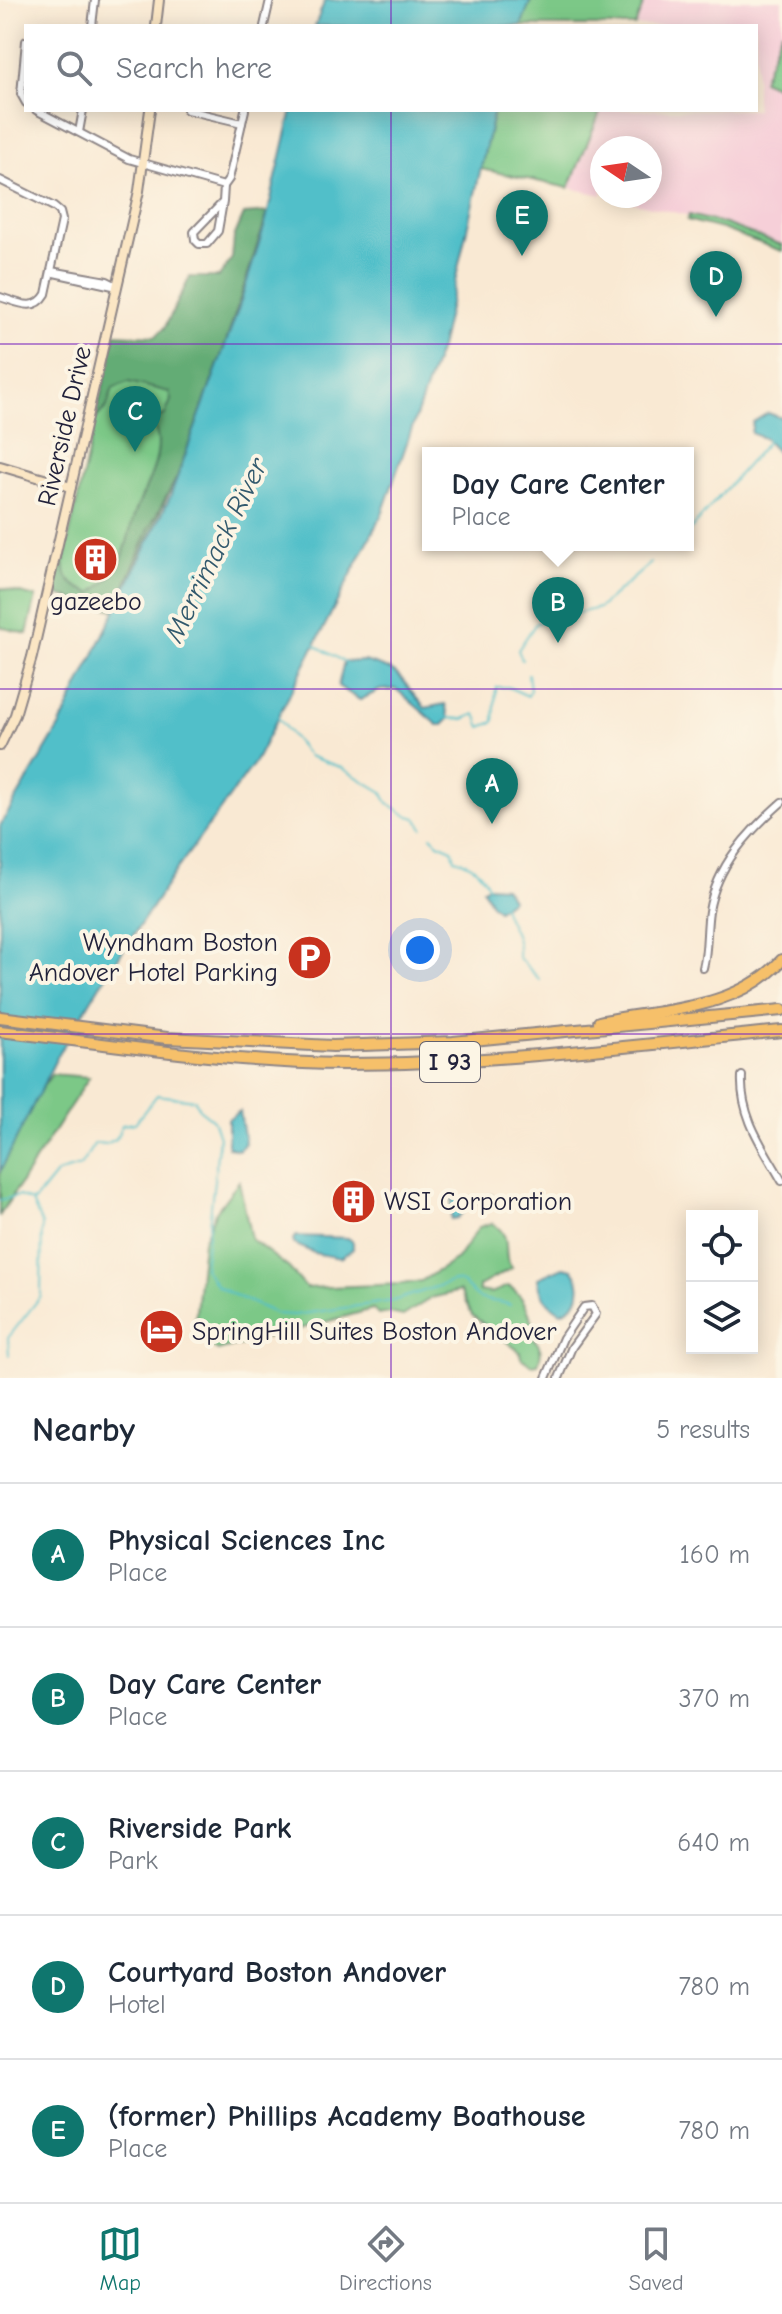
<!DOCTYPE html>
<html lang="en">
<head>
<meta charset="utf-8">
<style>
  body { margin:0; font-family:"Comic Neue",sans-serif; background:#f2f2f3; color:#1f2937 }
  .controls { position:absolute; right:24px; bottom:24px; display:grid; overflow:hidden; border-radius:0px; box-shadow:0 4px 20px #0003 }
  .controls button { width:72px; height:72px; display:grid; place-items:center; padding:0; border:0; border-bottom:2px solid #e0e1e3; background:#fff; color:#1f2937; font:40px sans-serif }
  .compass { position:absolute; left:590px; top:136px; width:72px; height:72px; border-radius:50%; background:#fff; box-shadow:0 4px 20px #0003; rotate:283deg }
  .you { position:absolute; left:420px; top:950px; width:28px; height:28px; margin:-20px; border:6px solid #fff; border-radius:50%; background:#1a73e8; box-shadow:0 0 0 12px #1a73e833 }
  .badge { display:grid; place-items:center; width:52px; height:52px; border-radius:50%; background:#0f766e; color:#fff; font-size:26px; font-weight:700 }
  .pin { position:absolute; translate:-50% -66px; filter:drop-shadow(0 2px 4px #0008) }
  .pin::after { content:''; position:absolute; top:42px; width:28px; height:24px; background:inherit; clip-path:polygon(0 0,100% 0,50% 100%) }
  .popup { position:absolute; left:422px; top:447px; width:272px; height:104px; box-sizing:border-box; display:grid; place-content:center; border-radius:0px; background:#fff; filter:drop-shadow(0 2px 6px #0005); font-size:26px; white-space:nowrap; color:#747a83 }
  .popup b { font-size:30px; color:#1f2937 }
  .popup::after { content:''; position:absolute; left:50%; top:100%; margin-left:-16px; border:16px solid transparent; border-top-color:#fff }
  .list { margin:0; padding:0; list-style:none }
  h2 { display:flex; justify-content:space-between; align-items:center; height:104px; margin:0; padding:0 32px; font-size:34px }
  h2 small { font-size:26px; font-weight:400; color:#747a83 }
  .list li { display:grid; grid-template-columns:52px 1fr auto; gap:24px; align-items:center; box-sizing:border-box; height:144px; padding:0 32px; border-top:2px solid #e0e1e3 }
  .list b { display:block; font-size:30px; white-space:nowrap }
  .list p { margin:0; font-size:26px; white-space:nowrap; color:#747a83 }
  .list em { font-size:26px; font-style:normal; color:#747a83 }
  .icon { flex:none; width:44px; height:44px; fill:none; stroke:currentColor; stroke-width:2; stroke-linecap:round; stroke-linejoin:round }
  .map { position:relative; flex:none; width:782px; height:1378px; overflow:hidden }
  .search { position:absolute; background:#fff; box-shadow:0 4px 20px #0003; left:24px; right:24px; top:24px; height:88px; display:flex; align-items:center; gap:20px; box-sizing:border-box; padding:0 28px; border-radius:0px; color:#747a83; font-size:30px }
  .sheet { height:824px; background:#fff }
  nav { display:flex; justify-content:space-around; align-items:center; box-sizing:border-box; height:112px; border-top:2px solid #e0e1e3; background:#fff; font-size:22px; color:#747a83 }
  nav a { display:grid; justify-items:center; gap:4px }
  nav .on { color:#0f766e }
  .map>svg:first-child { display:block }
</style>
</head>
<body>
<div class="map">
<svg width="782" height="1378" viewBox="0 0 782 1378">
  <rect width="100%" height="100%" fill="#fcf5e5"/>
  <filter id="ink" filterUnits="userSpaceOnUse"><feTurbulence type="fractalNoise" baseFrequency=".0125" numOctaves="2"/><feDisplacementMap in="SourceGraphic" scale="16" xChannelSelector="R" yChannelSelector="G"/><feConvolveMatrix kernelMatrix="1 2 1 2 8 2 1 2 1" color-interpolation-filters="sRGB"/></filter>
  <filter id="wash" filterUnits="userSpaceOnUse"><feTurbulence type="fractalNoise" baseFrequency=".006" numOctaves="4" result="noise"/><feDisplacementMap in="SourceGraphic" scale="32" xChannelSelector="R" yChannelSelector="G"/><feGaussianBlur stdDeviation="1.8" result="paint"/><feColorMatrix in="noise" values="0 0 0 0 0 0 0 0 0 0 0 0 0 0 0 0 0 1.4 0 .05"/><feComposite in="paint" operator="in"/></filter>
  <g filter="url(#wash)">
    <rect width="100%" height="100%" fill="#f9e9d3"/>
    <path fill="#f6cfd8" d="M 645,0 L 782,0 L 782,245 L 724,224 L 605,196 L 650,196 L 650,148 L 602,148 L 602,195 L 570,188 L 601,110 L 756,110 L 756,26 L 635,26 Z"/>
    <g fill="#7bc887" stroke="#4e7561" stroke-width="2">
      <path d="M 531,0 L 645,0 L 635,26 L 521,26 Z"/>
      <path d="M 782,30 L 782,89 L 762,80 Z"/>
      <path d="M 494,110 L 601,110 L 569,188 L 481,169 Z"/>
      <path d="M 689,215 L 725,224 L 782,245 L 782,251 L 722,229 L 687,220 Z"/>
      <path d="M 115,334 L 210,350 L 173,484 L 115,610 L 56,594 Z"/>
      <path d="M 0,588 L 36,597 L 27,634 L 0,627 Z"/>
      <path d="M 52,1074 L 89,1077 L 0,1215 L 0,1146 Z"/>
      <path d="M 239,1181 L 251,1239 L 289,1268 L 306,1288 L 402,1284 L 421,1281 L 457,1259 L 479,1227 L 492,1223 C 516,1238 499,1253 512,1268 L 479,1286 L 479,1291 L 491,1293 L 508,1286 C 524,1294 534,1319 533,1337 C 541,1347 543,1352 538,1364 L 531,1365 L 521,1358 L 520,1352 L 472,1315 L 460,1291 L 431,1298 L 403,1316 L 390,1313 L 378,1315 L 373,1309 L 218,1351 L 205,1343 L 195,1322 L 203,1241 L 215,1213 Z"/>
    </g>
    <path fill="#64ac74" stroke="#436758" stroke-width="2" d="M 268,212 L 226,342 L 177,477 L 149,529 L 115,610 L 53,594 L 64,540 L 67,545 C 61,573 64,584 92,593 C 102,585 112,578 118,567 C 127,551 129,530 135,513 C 145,486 171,447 150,420 L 165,415 L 171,400 L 169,392 L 128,382 L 113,388 L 107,407 L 95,419 L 115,334 L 156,336 L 165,327 L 190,277 L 219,277 L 232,258 L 234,237 L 244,214 Z"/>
    <g fill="#51bfc9" stroke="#3a7082" stroke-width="2">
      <path d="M 325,0 L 531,0 L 521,26 L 315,26 Z"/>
      <path d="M 292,110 L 494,110 L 440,348 L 382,514 L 255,762 L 177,869 L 101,984 L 58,1055 L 0,1172 L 0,826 L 59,727 L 170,497 L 239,307 L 265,224 Z"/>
      <path d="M 768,413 L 782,418 L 782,457 L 764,438 L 751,433 L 753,422 Z"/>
      <path d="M 364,661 C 409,673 397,678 425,708 L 445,704 L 449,719 L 443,725 L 438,725 L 396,689 L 380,690 L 360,700 L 338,686 L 344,662 Z"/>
      <path d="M 488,886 L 504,887 L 512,899 L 498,910 L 492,905 L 483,889 Z"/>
      <path d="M 240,1111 L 245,1143 L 239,1150 L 228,1147 L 228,1119 Z"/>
      <path d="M 493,1195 L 469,1206 L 457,1218 L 451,1219 L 452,1199 Z"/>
      <path d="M 296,1236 L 348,1238 L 353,1242 L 353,1249 L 340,1258 L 314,1253 L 294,1244 L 293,1239 Z"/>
      <path d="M 563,1267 L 572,1269 C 585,1284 581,1305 561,1312 C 546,1303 540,1295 538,1278 Z"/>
    </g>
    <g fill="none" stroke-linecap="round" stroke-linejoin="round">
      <g stroke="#51bfc9" stroke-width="2">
        <path d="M 688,532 L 769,440"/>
        <path d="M 672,549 L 676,545"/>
        <path d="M 313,644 L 346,663"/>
        <path d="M 522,660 L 518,650 L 536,623 L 599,608 L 651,563"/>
        <path d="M 277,717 L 308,756 L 340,767 L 382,792 L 388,803 L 406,815 L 416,818 L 423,828"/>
        <path d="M 447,718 L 464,719 L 476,714 L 481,727 L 494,722 L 496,687 L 508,687 L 528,696 L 530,690 L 528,674"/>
        <path d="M 431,836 L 438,843 L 452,849 L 455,859 C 470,863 482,871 488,886"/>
        <path d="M 503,906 C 509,928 520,933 518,957 L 540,980"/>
        <path d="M 0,1200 L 19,1196 L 31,1201 L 35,1200 L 57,1173 L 80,1166 L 95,1143 L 106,1144 L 116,1139 L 122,1125 L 135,1123 L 157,1095 L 195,1100 L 199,1109 L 213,1120 L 219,1137 L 204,1268 L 217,1286 L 232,1294 L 277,1314 L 294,1315 L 393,1301 L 454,1281 C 467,1282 467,1289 476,1296 C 484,1303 500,1300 510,1305"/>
        <path d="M 9,1355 L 8,1338 L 41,1296 L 42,1225 L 32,1202"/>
      </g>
    </g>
  </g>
  <g filter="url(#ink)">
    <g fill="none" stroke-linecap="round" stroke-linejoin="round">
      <defs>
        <g id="street">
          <path d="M 92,26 L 95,0"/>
          <path d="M 264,26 L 270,0"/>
          <path d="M 26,41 L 21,94 L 26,103"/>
          <path d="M 36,110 L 129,159 L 224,186 L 229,179 L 245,110"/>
          <path d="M 187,110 L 242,123"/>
          <path d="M 79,132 L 83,110"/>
          <path d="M 0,180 L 54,207 L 60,212 L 62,220 L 46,294 C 35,313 17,302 0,297"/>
          <path d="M 223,202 L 218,231 L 207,244 L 199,244 L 195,240 L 194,232 L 223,202 L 224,186"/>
          <path d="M 51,271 L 107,281 L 117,286"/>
          <path d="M 54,273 L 113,286"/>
          <path d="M 703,968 C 708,949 706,930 709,911 C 717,865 748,832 782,802"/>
          <path d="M 742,1076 C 740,1117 763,1147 782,1181"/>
          <path d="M 546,1378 L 563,1338 L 584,1307 L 592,1306 L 596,1314 L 572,1347 L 559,1378"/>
        </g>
        <g id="secondary">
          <path d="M 156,26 L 159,0"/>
          <path d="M 0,466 L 71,487"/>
          <path d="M 0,746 L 15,715 L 32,657 L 139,191 L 150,110"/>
        </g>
        <g id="highway">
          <path d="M 0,1017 L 167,1038 L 333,1046 L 453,1042 L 782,1010"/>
          <path d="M 599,1022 C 662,1009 735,1011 782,960"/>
          <path d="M 0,1031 C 115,1045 229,1063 345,1064 C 491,1064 637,1045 782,1031"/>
        </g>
      </defs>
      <use href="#street" stroke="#8e8687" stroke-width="10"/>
      <use href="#secondary" stroke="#8e8687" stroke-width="12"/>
      <use href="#highway" stroke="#8e8687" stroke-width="14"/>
      <use href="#street" stroke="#fff" stroke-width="6"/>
      <use href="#secondary" stroke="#fbe6c4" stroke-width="8"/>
      <use href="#highway" stroke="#f6c06b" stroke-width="10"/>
    </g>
  </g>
  <path fill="none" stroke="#7b2cbf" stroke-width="2" stroke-opacity="0.55" d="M 391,0 L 391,26M 391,110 L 391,1378M 0,344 L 782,344M 0,689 L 782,689M 0,1034 L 782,1034"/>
  <defs>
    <symbol id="building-disc" viewBox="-11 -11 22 22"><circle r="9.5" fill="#c8321e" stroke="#fcf5e5"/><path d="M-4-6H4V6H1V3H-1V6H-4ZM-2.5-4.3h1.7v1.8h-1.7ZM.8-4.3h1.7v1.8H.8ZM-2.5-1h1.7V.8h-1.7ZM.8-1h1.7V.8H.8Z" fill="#fff"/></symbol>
    <symbol id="parking-disc" viewBox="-11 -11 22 22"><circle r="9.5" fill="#c8321e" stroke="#fcf5e5"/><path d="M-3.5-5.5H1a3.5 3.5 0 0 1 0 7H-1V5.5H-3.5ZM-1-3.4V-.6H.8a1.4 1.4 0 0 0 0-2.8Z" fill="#fff"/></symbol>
    <symbol id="hotel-disc" viewBox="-11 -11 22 22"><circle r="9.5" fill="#c8321e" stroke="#fcf5e5"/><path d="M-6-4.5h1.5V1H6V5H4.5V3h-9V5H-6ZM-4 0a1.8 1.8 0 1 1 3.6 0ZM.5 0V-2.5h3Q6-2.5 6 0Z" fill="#fff"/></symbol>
  </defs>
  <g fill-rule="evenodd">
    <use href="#building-disc" x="70" y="534" width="51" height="51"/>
    <use href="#parking-disc" x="284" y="932" width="51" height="51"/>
    <use href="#building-disc" x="328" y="1176" width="51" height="51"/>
    <use href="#hotel-disc" x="136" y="1306" width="51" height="51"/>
  </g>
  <g text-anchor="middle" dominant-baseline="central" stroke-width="8" stroke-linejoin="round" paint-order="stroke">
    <rect fill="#fcf5e5" stroke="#63616e" stroke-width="2" x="420" y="1042" width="60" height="40" rx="6"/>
    <g font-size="24" font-weight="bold" fill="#22223b">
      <text x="450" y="1062">I 93</text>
    </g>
    <g font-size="26" fill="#22223b" stroke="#fcf5e5">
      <text transform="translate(65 426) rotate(-77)">Riverside Drive</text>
    </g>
    <g font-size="26" fill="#22223b" stroke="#fcf5e5" text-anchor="start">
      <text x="96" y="602" text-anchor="middle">gazeebo</text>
      <text x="278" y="943" text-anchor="end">Wyndham Boston<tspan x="278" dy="30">Andover Hotel Parking</tspan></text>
      <text x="384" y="1202">WSI Corporation</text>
      <text x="192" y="1332">SpringHill Suites Boston Andover</text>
    </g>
    <g font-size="28" font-style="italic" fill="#32596d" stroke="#fcf5e5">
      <text transform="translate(216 550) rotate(-64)">Merrimack River</text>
    </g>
  </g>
</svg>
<div class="controls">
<button><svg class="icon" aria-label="locate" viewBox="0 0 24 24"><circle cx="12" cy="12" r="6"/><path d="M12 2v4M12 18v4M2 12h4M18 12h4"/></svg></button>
<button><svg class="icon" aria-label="layers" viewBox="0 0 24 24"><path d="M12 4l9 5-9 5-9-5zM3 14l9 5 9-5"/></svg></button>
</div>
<svg class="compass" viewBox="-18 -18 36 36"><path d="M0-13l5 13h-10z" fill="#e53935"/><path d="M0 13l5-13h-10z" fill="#747a83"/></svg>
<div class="you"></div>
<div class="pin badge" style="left:492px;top:824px">A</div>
<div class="pin badge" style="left:558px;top:643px">B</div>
<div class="popup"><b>Day Care Center</b>Place</div>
<div class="pin badge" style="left:135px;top:452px">C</div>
<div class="pin badge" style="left:716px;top:317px">D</div>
<div class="pin badge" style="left:522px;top:256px">E</div>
<div class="search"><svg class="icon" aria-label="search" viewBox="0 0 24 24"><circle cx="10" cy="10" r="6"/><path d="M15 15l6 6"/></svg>Search here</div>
</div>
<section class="sheet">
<h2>Nearby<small>5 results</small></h2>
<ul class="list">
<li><span class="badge">A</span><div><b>Physical Sciences Inc</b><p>Place</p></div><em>160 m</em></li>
<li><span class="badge">B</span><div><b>Day Care Center</b><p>Place</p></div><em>370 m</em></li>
<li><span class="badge">C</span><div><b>Riverside Park</b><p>Park</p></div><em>640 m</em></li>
<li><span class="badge">D</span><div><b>Courtyard Boston Andover</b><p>Hotel</p></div><em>780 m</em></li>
<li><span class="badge">E</span><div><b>(former) Phillips Academy Boathouse</b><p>Place</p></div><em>780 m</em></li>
</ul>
</section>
<nav>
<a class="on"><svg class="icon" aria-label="map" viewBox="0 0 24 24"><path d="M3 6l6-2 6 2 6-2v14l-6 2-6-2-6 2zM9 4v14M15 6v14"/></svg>Map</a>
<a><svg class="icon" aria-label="directions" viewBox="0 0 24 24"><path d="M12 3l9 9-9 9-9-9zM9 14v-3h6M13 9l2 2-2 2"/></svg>Directions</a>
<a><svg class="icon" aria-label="saved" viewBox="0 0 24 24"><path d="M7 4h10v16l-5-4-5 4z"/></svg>Saved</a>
</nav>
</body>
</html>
